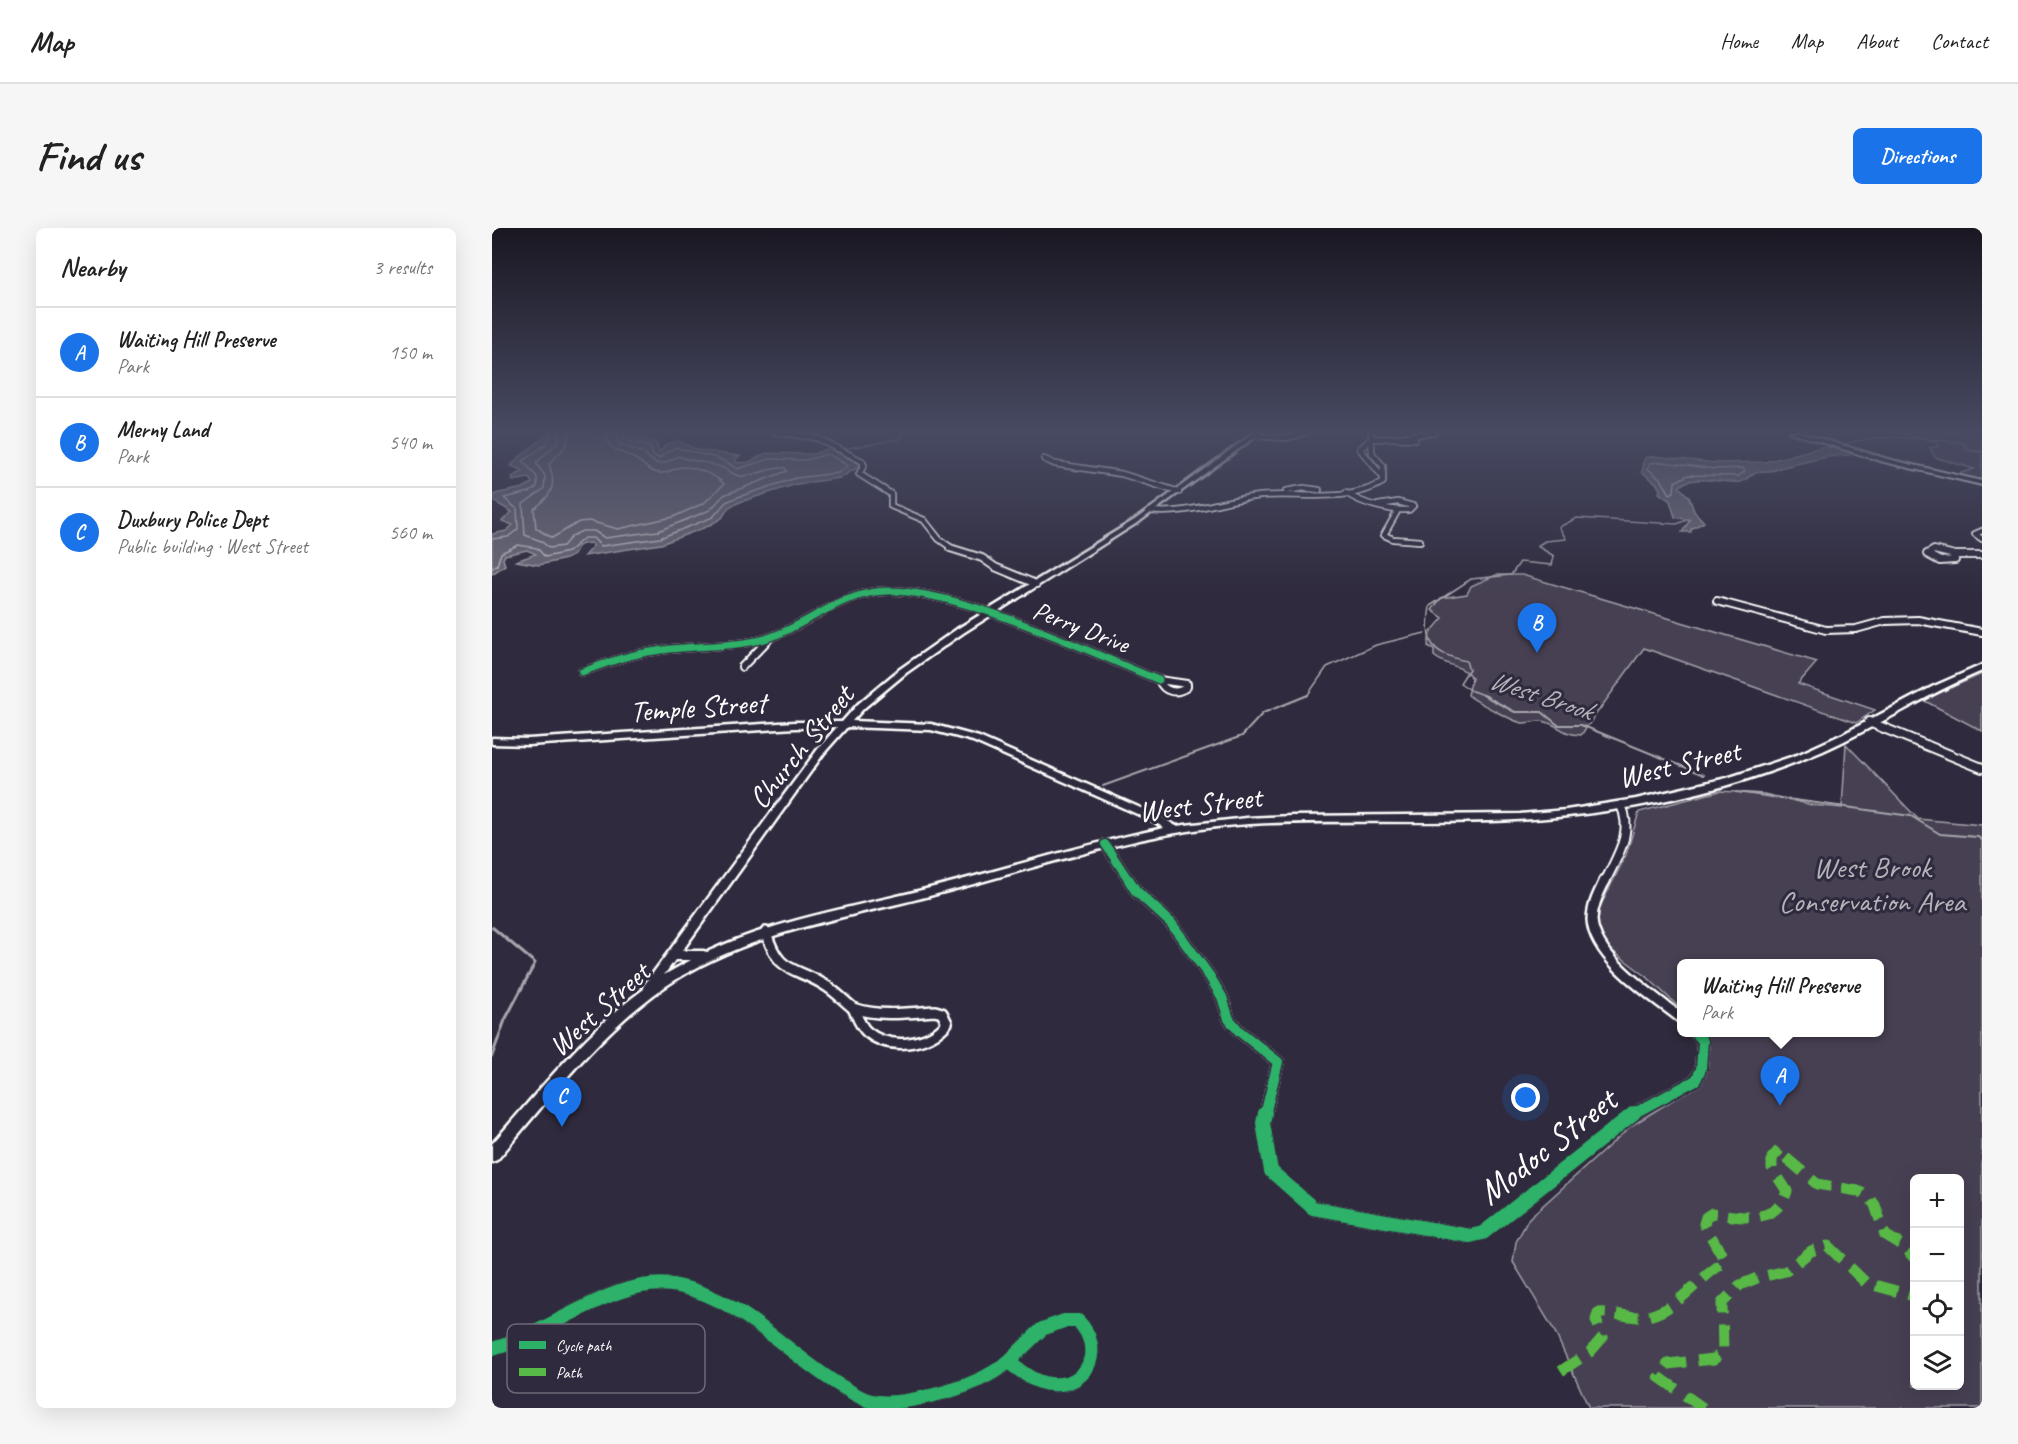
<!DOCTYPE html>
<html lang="en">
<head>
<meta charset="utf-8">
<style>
  body { margin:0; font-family:Caveat,sans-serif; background:#f6f6f6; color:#222 }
  .controls { position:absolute; right:18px; bottom:18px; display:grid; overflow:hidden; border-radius:9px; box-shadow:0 6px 24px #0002 }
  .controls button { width:54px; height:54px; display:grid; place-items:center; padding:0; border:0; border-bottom:2px solid #e0e0e0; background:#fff; color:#222; font:30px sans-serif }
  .you { position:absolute; left:1034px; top:870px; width:21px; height:21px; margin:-15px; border:4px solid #fff; border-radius:50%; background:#1a73e8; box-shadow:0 0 0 9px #1a73e833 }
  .badge { display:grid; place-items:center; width:39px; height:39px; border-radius:50%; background:#1a73e8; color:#fff; font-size:20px; font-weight:700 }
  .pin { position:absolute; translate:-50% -50px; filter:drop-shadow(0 2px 3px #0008) }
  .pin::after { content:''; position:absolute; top:32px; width:21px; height:18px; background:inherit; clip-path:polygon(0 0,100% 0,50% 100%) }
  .popup { position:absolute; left:1185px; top:731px; width:207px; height:78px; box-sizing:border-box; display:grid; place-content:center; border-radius:9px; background:#fff; filter:drop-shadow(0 2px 4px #0005); font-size:20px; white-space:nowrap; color:#767676 }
  .popup b { font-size:22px; color:#222 }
  .popup::after { content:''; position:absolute; left:50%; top:100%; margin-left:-12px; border:12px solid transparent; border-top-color:#fff }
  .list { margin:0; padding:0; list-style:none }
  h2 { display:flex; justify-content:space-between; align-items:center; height:78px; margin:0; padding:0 24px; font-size:26px }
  h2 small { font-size:20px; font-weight:400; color:#767676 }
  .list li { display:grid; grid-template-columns:39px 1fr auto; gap:18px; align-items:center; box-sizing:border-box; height:90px; padding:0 24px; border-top:2px solid #e0e0e0 }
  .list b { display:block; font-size:22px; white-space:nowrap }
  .list p { margin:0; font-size:20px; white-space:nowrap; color:#767676 }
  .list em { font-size:20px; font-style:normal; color:#767676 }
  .icon { flex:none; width:33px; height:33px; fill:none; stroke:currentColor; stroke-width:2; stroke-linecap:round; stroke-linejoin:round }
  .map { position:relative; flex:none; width:1490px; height:1180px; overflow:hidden; border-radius:9px }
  header { display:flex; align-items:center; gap:36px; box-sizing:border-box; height:84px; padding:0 30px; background:#fff; border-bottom:2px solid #e0e0e0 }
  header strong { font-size:28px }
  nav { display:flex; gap:33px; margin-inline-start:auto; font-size:21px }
  .intro { display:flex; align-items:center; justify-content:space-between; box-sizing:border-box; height:144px; padding:0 36px }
  h1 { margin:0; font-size:42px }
  .button { padding:15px 27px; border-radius:9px; background:#1a73e8; color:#fff; font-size:21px; font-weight:700 }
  main { display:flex; gap:36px; padding:0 36px }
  aside { flex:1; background:#fff; border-radius:9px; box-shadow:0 6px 24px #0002 }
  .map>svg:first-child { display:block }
</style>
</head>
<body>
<header>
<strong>Map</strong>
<nav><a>Home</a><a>Map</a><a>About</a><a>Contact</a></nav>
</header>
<div class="intro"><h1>Find us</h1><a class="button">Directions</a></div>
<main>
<aside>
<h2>Nearby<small>3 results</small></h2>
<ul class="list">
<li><span class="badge">A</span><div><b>Waiting Hill Preserve</b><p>Park</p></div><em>150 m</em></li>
<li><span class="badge">B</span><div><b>Merny Land</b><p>Park</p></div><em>540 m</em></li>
<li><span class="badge">C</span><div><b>Duxbury Police Dept</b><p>Public building · West Street</p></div><em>560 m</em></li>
</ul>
</aside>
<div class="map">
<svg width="1490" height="1180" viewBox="0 0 1490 1180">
  <rect width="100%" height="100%" fill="#2f2a3d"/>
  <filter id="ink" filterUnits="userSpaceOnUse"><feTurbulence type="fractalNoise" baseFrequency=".0167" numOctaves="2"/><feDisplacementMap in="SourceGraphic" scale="12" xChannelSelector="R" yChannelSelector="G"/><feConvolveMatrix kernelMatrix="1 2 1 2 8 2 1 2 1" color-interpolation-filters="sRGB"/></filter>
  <g filter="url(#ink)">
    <g fill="#464152" stroke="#a2a0a8" stroke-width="1.5" fill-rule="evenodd">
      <path d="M 1404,204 L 1490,204 L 1490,253 L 1463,247 L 1482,241 L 1443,229 L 1438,220 L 1447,218 L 1443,213 Z"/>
      <path d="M 1004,347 L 1030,347 L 1325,434 L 1306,456 L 1383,482 L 1364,495 L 1152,420 L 1089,507 C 1069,506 1071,499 1054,494 C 1046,491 1039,495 1031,495 C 1024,495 983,473 976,467 L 980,450 C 970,436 954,439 942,428 L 942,421 L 936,418 L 938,405 L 951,390 L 940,382 L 949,370 L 975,366 L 979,358 Z"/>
      <path d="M 1490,446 L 1490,503 L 1431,472 Z"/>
      <path d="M 1354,516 L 1426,591 L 1490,597 L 1490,1180 L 1097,1180 L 1062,1102 L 1021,1034 L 1024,1014 L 1037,990 L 1139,898 L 1197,862 L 1208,845 L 1206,805 L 1387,804 L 1387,736 L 1189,736 L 1189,781 L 1154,748 L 1110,715 L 1106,709 L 1105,685 L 1134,627 L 1147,584 L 1228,563 L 1272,566 L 1320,577 L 1350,580 ZM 1422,950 L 1468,950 L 1468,1158 L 1422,1158 Z"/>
    </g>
    <g fill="#6d6a77" stroke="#a7a6ad" stroke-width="1.5">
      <path d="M 56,204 L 132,204 L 163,214 L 168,224 L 174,216 L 186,213 L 206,222 L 248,228 L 243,231 L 246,235 L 257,234 L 274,225 L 321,226 L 337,220 L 370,237 L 348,250 L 305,256 L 248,274 L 237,279 L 230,290 L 214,299 L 169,316 L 92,328 L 101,318 L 99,315 L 91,316 L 86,318 L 82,327 L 74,331 L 47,337 L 24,333 L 44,326 L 35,322 L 13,327 L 11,331 L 13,337 L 0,346 L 0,306 L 14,303 L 21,297 L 10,293 L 20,284 L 1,273 L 3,266 L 31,260 L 40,255 L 37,250 L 21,253 L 20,249 L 32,243 L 19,238 C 28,225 45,218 56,204 Z"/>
      <path d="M 1330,219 L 1347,220 L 1366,226 L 1335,229 L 1287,240 C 1279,245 1273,242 1264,244 C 1258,246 1255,253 1248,254 C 1231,256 1199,245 1187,259 L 1197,269 L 1202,283 L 1212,294 L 1199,301 L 1199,304 L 1190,304 L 1198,292 L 1183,289 L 1178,273 L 1167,265 L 1168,262 L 1164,255 L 1150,244 L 1153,230 L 1162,228 L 1223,235 L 1273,234 Z"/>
    </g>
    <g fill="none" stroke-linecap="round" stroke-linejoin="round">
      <g stroke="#c5c3c9" stroke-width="1.5">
        <path d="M 68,204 L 65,215 L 44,235 L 53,248 L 52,261 L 31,276 L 33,307 L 49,313 L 57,320 L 71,318 L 80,308 L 90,303 L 102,303 L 113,310 L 166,303 L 218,282 L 232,267 L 295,243 L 293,240 C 273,239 265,249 248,248 C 241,247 237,242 231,240 C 218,234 201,234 186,228 C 168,239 167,239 152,226 C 146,221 135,219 128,217 L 122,204"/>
        <path d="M 77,204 L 74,218 L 57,236 C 65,258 60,267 42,281 L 44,300 L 60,310 L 87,294 L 97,293 L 126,301 L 181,289 L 212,275 L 232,256 C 224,247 198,236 185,240 C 179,242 175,246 168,245 C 156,244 155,238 145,232 C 129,222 117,226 113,204"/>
        <path d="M 1171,234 L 1223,241 L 1251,240 L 1253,243 L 1247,248 L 1196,247 L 1183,254 L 1182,264 L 1178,266 L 1169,251 L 1156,241 L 1158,235 Z"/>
        <path d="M 0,311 L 16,309 L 26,301 L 25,281 L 12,270 L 38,264 L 45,259 L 45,249 L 31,233 L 53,217 L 60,204"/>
        <path d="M 0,340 L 5,337 L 9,325 L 26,317 L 45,320 L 53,329 L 76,324 L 92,310 L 101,310 L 109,318 L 168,310 L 221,289 L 234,274 L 246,269 L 304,250 L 346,245 L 356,238 L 336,226 L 314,232 L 278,231 L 245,241 C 229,227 204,227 184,219 L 167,230 L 161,227 L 158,219 L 133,212 L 130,204"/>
      </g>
      <g stroke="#a7a6ad" stroke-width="1.5">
        <path d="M 1350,217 C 1388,204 1428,211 1468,214 L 1473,216 L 1475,222 L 1490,224"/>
        <path d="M 351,221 L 409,211 L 413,204"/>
        <path d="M 815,468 L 835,439 L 884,417 L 933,405"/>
        <path d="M 995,468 L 980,463 L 968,455 L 977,441 L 974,433 C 937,424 933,415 938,378 L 979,351 L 1019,347 L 1028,334 L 1060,337 L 1062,328 L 1045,318 L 1053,313 L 1074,311 L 1067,299 L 1085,290 L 1185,296 L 1197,291"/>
      </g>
      <g stroke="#a7a6ad" stroke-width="2">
        <path d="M 991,467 L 1023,484 L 1050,484 L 1066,497 L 1089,497 L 1212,547"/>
        <path d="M 611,558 L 750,508 L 771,485 L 816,467"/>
        <path d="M 1244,564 L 1419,588 L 1448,606 L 1486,609 L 1490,612"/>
      </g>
      <path stroke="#a7a6ad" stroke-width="3" d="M 0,699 L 43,735 L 13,792 L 0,828"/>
      <defs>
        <g id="minor-far4">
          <path d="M 282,204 L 325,210 L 370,233 L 372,237 L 367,246 L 399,266 L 399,278 L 432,292 L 447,311 L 461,321"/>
          <path d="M 763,208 L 795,210 L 815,204"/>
          <path d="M 921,208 L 923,211 L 902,210 L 942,204"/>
          <path d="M 881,209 L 868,221 L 890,248"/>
          <path d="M 881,211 L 902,210"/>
          <path d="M 552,231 L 563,236 L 630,246 L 687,264"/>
          <path d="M 794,263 L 812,260 L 827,262"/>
          <path d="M 854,265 C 871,276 896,283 917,282 L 921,278 L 906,274 L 886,277"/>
          <path d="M 658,283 C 697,287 730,272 768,268 C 807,264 856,276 891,254 L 891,238 L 880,225 L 879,204"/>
          <path d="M 905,284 L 892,307 L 901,311 L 928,313"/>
          <path d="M 1490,303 L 1483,306 L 1490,311"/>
        </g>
        <g id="minor-far3">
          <path d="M 458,320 L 490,330 L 503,339 L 544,356"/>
          <path d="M 1442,322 L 1463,327 L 1463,332 L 1448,333 L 1435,326 Z"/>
          <path d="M 1463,327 L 1490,327"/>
          <path d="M 1225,373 L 1334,402 L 1364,401 L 1393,393 L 1426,392 L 1490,404"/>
          <path d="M 250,439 L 278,410"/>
          <path d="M 90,444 C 115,435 138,426 164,423 C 199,417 235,420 269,412 C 307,402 338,373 377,365 C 447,350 598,425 667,452"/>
          <path d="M 667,452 L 695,456 L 695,459 C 684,467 672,464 667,452 Z"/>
        </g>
        <g id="minor-far2">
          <path d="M 1377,494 L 1490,540"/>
          <path d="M 613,616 L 638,654"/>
          <path d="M 1113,654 C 1125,628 1142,605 1129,577"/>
        </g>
        <g id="minor-far1">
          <path d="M 637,652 L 644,663 L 679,695 L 718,749 L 730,769 L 737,791 L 747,803 L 786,834 L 773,887"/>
          <path d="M 1113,652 C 1107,665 1100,677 1100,692 C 1102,730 1161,768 1189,790"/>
          <path d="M 274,704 C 287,746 299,737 331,756 C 342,762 351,772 361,780"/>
          <path d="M 361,780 C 387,789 416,785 443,783 L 450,785 L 455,795 C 438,817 398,823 375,804 C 368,798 365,788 361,780 Z"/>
          <path d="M 1139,887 L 1204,852 L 1209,841 L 1211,813 L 1203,804"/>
        </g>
        <g id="minor">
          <path d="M 773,885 L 771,895 L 779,943 L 821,980 L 978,1008 L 991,1005 L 1142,885"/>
          <path d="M 572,1093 L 586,1093 C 613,1120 597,1160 558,1156 C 542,1155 529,1143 516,1134 L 550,1101 Z"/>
          <path d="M 0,1121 C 59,1106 125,1045 186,1058 C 248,1070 295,1125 347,1157 C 357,1162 368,1171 379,1173 C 399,1177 423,1172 442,1167 C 468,1161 495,1151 516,1134"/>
        </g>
        <path id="secondary" d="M 763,204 L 770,204 L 648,293 L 471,405 L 414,445 L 372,480 L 360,493 L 439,496 L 487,509 L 669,589 L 684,598 L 755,590 L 801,588 L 1028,586 L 1074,582 L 1144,571 L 1235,550 L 1305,527 L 1351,506 L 1440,459 L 1490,437 L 1490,443 C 1435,466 1385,499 1331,523 C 1264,552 1192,571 1121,582 C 1000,602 878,589 757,596 C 649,603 545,640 441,667 C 351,691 254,704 174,758 C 107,804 57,871 5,932 L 0,934 L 0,916 C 48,862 93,804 152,761 L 151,759 L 153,756 L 326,521 L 345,499 L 303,500 L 36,517 L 0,516 L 0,510 L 36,511 L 303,494 L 350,494 L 366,476 L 408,441 L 465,401 L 644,291 ZM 355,499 L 439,502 L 481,513 L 661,593 L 672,600 C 593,616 516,640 438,660 C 364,679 286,691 215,724 L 211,723 L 190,723 L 332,525 ZM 183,732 L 199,732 L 172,747 Z"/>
        <path id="primary" d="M 1297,204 L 1307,204 L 1396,231 L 1490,253 L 1490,257 L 1392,234 Z"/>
      </defs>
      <use href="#minor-far4" stroke="#fff" stroke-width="8"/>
      <use href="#minor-far3" stroke="#fff" stroke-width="10"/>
      <use href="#minor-far2" stroke="#fff" stroke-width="12"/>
      <use href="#minor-far1" stroke="#fff" stroke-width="14"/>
      <use href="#minor" stroke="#fff" stroke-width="16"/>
      <use href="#secondary" stroke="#fff" stroke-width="5"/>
      <use href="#primary" stroke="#fff" stroke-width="4"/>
      <use href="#minor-far4" stroke="#2f2a3d" stroke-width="4.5"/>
      <use href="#minor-far3" stroke="#2f2a3d" stroke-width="6"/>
      <use href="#minor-far2" stroke="#2f2a3d" stroke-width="8"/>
      <use href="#minor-far1" stroke="#2f2a3d" stroke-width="9"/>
      <use href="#minor" stroke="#2f2a3d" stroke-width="11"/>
      <use href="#secondary" fill="#2f2a3d" fill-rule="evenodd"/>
      <use href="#primary" fill="#2f2a3d" fill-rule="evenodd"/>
      <g stroke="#58b947" stroke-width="11" stroke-dasharray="22 11" stroke-linecap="butt">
        <path d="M 1069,1143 L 1098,1124 L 1111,1109 L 1104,1092 L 1106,1085 C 1120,1084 1134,1089 1148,1089 C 1182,1087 1203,1052 1230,1036 L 1232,1031 L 1212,996 L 1214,989 L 1220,985 C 1249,989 1284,998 1295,963 L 1280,940 L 1280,930 L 1288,921 L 1293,929 L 1325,956 L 1366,963 L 1377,969 L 1383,977 L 1393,1007 L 1413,1019 L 1422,1030"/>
        <path d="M 1211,1180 L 1167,1149 L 1176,1136 L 1222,1131 L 1231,1124 L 1230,1075 L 1248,1057 L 1268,1049 L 1294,1043 L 1319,1023 L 1336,1018 L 1374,1055 L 1422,1068"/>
      </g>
      <defs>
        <path id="cycleway-far3" d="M 90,444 C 115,435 138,426 164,423 C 199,417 235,420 269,412 C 307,402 338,373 377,365 C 447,350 598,425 667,452"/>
        <path id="cycleway-far2" d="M 613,616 L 638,654"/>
        <g id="cycleway-far1">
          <path d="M 637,652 L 644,663 L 679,695 L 718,749 L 730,769 L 737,791 L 747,803 L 786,834 L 773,887"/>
          <path d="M 1139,887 L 1204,852 L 1209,841 L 1211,813 L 1203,804"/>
        </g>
        <g id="cycleway">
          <path d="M 773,885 L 771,895 L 779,943 L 821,980 L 978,1008 L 991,1005 L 1142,885"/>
          <path d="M 572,1093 L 586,1093 C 613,1120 597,1160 558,1156 C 542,1155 529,1143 516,1134 L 550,1101 Z"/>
          <path d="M 0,1121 C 59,1106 125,1045 186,1058 C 248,1070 295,1125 347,1157 C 357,1162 368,1171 379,1173 C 399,1177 423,1172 442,1167 C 468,1161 495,1151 516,1134"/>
        </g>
      </defs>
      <use href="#cycleway-far3" stroke="#2f2a3d" stroke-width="10"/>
      <use href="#cycleway-far2" stroke="#2f2a3d" stroke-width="12"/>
      <use href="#cycleway-far1" stroke="#2f2a3d" stroke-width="14"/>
      <use href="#cycleway" stroke="#2f2a3d" stroke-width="17"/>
      <use href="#cycleway-far3" stroke="#2db169" stroke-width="7"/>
      <use href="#cycleway-far2" stroke="#2db169" stroke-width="8"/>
      <use href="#cycleway-far1" stroke="#2db169" stroke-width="10"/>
      <use href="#cycleway" stroke="#2db169" stroke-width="14"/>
    </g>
  </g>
  <linearGradient id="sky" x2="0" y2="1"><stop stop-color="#1a1722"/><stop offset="0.55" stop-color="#474a62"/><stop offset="1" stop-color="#474a62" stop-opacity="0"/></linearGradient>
  <rect width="1490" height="369" fill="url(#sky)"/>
  <g text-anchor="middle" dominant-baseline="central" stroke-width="6" stroke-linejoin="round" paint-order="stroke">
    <g font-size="26" fill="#fff" stroke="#2f2a3d">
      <text transform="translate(589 399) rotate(21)">Perry Drive</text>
    </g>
    <g font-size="27" font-style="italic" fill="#b6b4bb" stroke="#2f2a3d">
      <text transform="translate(1049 467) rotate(18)">West Brook</text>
    </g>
    <g font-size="30" fill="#fff" stroke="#2f2a3d">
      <text transform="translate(206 479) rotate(-4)">Temple Street</text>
      <text transform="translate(309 519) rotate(-51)">Church Street</text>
      <text transform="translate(1187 536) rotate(-13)">West Street</text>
      <text transform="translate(708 576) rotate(-7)">West Street</text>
      <text transform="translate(107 781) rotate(-42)">West Street</text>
    </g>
    <g font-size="30" fill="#b5b3ba" stroke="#2f2a3d">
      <text x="1380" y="639">West Brook<tspan x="1380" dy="34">Conservation Area</tspan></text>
    </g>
    <g font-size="36" fill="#fff" stroke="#2f2a3d">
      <text transform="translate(1055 918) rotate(-38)">Modoc Street</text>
    </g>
  </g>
  <rect x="15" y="1096" width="198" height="69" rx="9" fill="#2f2a3d" stroke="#6d6a77" stroke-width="1.5"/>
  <rect x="27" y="1113" width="27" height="8" fill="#2db169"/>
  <rect x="27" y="1140" width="27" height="8" fill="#58b947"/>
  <g font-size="16" fill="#fff">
    <text x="64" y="1123">Cycle path</text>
    <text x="64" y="1150">Path</text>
  </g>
</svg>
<div class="controls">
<button>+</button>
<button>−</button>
<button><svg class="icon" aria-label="locate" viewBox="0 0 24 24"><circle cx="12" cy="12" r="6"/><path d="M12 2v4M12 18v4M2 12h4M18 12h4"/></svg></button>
<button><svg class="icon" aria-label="layers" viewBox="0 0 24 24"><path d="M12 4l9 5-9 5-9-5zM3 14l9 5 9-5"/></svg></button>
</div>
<div class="you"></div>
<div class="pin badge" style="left:1288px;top:878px">A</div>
<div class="popup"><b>Waiting Hill Preserve</b>Park</div>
<div class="pin badge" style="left:1045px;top:425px">B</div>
<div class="pin badge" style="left:70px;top:899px">C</div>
</div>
</main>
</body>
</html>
